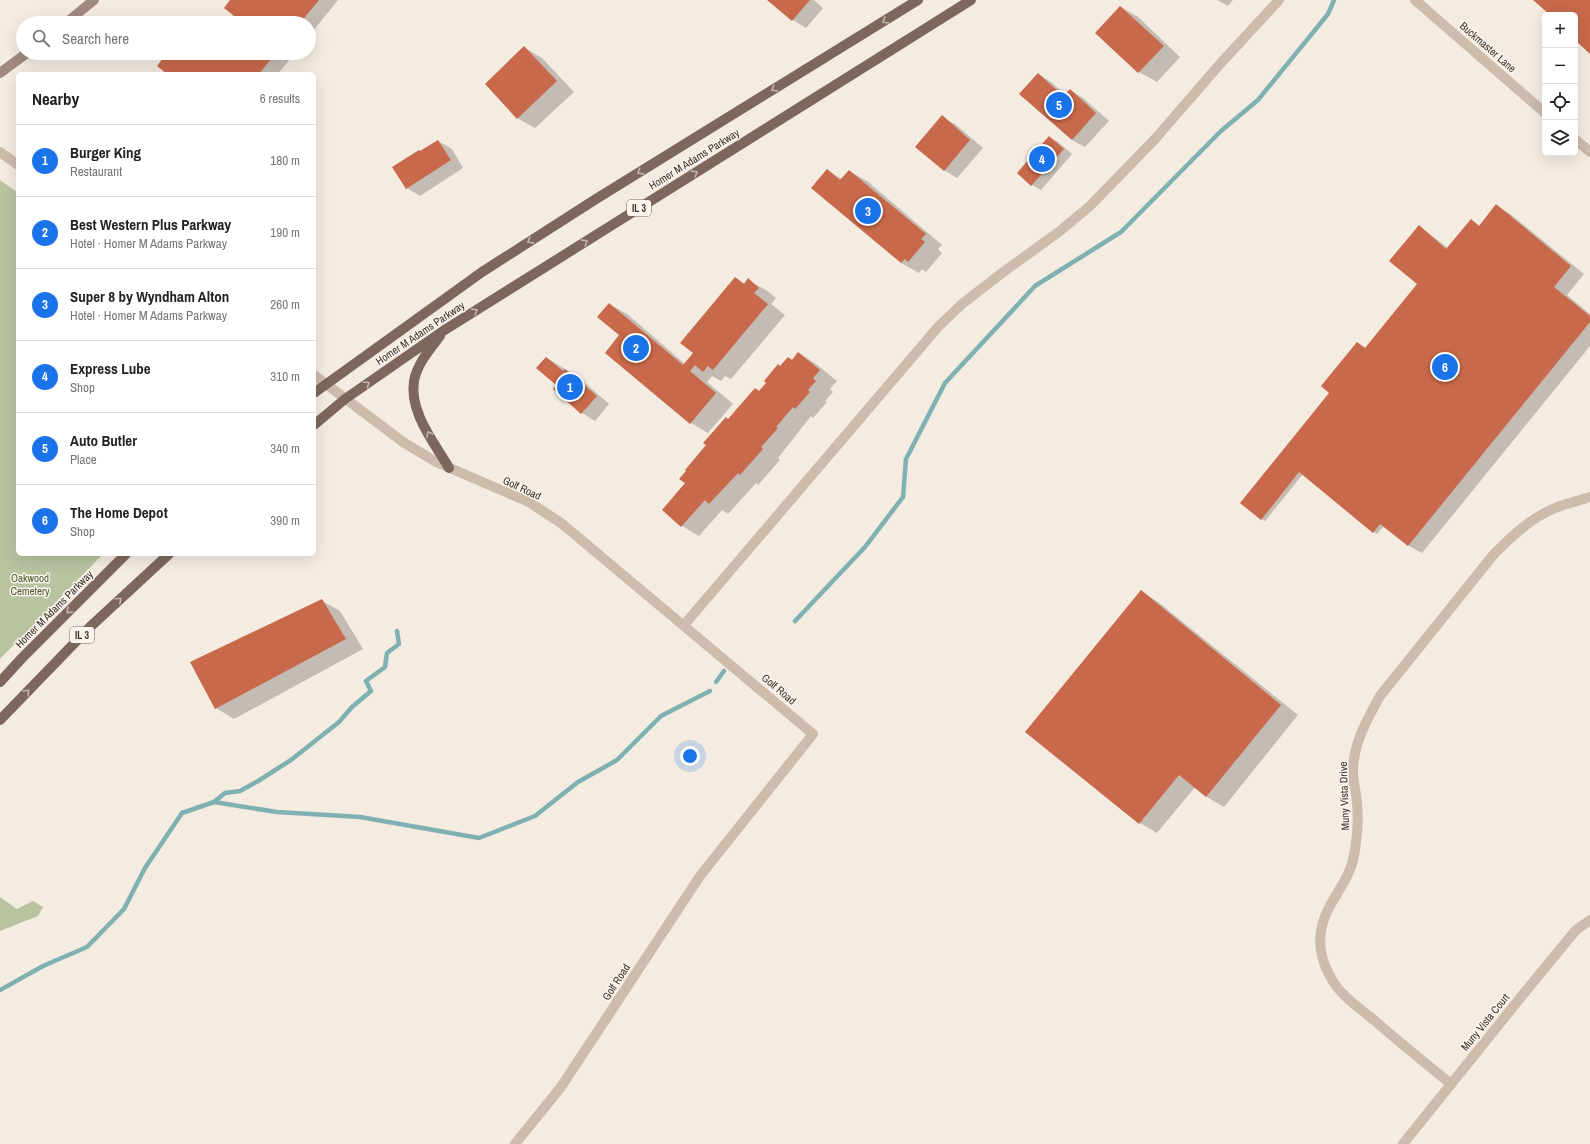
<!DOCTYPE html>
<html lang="en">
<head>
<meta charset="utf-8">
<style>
  body { margin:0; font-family:"Archivo Narrow",sans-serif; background:#f2f2f2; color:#222 }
  .controls { position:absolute; right:12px; top:12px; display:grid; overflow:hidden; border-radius:6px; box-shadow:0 4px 16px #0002 }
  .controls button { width:36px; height:36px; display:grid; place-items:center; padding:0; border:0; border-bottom:1px solid #e0e0e0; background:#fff; color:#222; font:20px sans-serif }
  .you { position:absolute; left:690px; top:756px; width:14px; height:14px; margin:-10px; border:3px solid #fff; border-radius:50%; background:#1a73e8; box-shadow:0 0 0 6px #1a73e833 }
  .badge { display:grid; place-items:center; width:26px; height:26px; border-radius:50%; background:#1a73e8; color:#fff; font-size:13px; font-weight:700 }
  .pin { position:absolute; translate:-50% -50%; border:2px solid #fff; box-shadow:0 1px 4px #0006 }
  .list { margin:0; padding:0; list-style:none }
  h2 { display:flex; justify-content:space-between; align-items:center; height:52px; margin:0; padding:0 16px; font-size:17px }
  h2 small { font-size:13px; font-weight:400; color:#767676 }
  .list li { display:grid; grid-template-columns:26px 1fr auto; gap:12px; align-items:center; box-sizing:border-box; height:72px; padding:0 16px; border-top:1px solid #e0e0e0 }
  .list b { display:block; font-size:15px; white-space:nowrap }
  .list p { margin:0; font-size:13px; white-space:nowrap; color:#767676 }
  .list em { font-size:13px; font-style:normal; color:#767676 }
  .icon { flex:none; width:22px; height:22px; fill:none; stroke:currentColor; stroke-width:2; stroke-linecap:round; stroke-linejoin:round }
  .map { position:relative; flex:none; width:1590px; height:1144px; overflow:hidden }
  .search { position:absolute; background:#fff; box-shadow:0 4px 16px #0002; left:16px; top:16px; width:300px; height:44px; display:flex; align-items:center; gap:10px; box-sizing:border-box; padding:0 14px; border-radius:22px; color:#767676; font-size:15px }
  .panel { position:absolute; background:#fff; box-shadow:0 4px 16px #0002; left:16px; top:72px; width:300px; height:484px; border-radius:6px }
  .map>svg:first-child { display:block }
</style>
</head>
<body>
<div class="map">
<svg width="1590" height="1144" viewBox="0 0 1590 1144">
  <rect width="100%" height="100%" fill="#f4ebe1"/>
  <g fill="#b8c4a0">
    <path d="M 0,180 L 18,193 L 18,554 L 103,554 L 0,659 Z"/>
    <path d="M 0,897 L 17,909 L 33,901 L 43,907 L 38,916 L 0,931 Z"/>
  </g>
  <g fill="#0003">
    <path d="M 231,0 L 338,0 L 309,36 L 309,23 L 230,23 L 236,16 Z"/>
    <path d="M 769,0 L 814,0 L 823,8 L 806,28 L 793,20 Z"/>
    <path d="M 1217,0 L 1233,0 L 1228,6 Z"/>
    <path d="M 1121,7 L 1138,17 L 1180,57 L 1157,82 L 1139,72 L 1097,33 Z"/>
    <path d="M 525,48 L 542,58 L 574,92 L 535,128 L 517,118 Z"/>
    <path d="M 168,53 L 295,53 L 278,74 L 169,74 Z"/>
    <path d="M 1038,74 L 1051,82 L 1066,95 L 1070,90 L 1083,98 L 1109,121 L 1085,147 L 1072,140 L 1020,94 Z"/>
    <path d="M 942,117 L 955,124 L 983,148 L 957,178 L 944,170 Z"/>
    <path d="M 1049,137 L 1058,142 L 1072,154 L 1041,190 L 1032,185 L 1018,173 Z"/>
    <path d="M 438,141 L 452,149 L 463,168 L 420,196 L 407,188 L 421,152 Z"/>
    <path d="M 827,170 L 842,179 L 849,171 L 867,181 L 942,245 L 938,249 L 942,253 L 926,272 L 922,269 L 919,273 L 901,263 Z"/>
    <path d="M 1496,206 L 1509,213 L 1584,274 L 1567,295 L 1590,314 L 1590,346 L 1422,553 L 1409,546 L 1384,526 L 1377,534 L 1374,532 L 1303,474 L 1265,521 L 1261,519 L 1357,343 L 1366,348 L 1419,284 L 1423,229 L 1448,248 L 1471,220 L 1480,226 Z"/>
    <path d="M 735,278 L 745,284 L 748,280 L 766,290 L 776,298 L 771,304 L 785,315 L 731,379 L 725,376 L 721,381 L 712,376 L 707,382 L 733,404 L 708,433 L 691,423 L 606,352 L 621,335 L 609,304 L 627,314 L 685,364 L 694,353 Z"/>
    <path d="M 799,353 L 816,364 L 837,381 L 830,389 L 833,392 L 825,401 L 827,402 L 813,418 L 811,416 L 778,458 L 780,460 L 758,485 L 756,483 L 728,514 L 722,510 L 699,536 L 682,526 L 663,510 L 686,483 L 707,445 L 726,418 L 729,420 L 759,392 L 788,358 L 793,360 Z"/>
    <path d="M 547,358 L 578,377 L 609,404 L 595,421 L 582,413 L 554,389 L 557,385 Z"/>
    <path d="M 1141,591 L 1158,602 L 1298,715 L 1224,807 L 1207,797 L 1195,787 L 1157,833 L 1140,823 L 1027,732 Z"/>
    <path d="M 322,601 L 340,611 L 363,649 L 234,719 L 216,708 Z"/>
  </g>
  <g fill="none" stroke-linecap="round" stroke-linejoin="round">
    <g stroke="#7fb0b2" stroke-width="4.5">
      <path d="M 795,621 L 865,547 L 903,497 L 906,459 L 945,383 L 1035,286 L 1121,232 L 1221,131 L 1258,100 L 1328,14 L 1334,0"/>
      <path d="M 716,682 L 724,671"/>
      <path d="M 214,802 L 225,793 L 240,791 L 258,781 L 291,760 L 339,722 L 352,707 L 371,691 L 366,681 L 385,667 L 387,653 L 399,644 L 397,631"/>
      <path d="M 0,990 L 43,966 L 87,947 L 124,909 L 145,868 L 182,813 L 214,802 L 277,812 L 360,817 L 479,838 L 535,816 L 578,782 L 617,760 L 661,716 L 710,691"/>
    </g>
  </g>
  <g fill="#c8694b">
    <path d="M 230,0 L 319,0 L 300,23 L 229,23 L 234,16 L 224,8 Z"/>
    <path d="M 767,0 L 810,0 L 792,21 Z"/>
    <path d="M 1533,0 L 1590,0 L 1590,54 L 1575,40 L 1575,15 L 1550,15 Z"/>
    <path d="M 1120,6 L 1164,46 L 1138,73 L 1095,33 Z"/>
    <path d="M 524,46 L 557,81 L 517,119 L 485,84 Z"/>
    <path d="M 167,53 L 276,53 L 259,74 L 167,74 L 157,66 Z"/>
    <path d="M 1038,73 L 1063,96 L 1070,89 L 1096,113 L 1072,140 L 1019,94 Z"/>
    <path d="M 942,115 L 970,140 L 944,171 L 915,147 Z"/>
    <path d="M 1049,136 L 1064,149 L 1031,186 L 1017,173 Z"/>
    <path d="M 438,140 L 451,160 L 406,189 L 392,167 L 419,150 L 420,151 Z"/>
    <path d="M 827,169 L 840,180 L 849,170 L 926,234 L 921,239 L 925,242 L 908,262 L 905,259 L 901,263 L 811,188 Z"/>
    <path d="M 1496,204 L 1571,266 L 1554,287 L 1590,316 L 1590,322 L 1408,546 L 1380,524 L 1373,533 L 1299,472 L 1261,520 L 1240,503 L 1329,393 L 1321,386 L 1357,342 L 1365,348 L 1417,284 L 1389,261 L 1419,225 L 1446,249 L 1471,219 L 1479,226 Z"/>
    <path d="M 735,277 L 744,284 L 748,278 L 759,288 L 754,293 L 768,304 L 713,370 L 708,366 L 703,372 L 695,365 L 690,371 L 716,393 L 690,424 L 605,353 L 619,335 L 597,317 L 609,303 L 683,365 L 693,353 L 680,343 Z"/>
    <path d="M 798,352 L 820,370 L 813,378 L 816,381 L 808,390 L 810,392 L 795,409 L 793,407 L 776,427 L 778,428 L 761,447 L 763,449 L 740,475 L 738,473 L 709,504 L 705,500 L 681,527 L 662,510 L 685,483 L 679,479 L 686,471 L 685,470 L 706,445 L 703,443 L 726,417 L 728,419 L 755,388 L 759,391 L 766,383 L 764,381 L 778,364 L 780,366 L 788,357 L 792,360 Z"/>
    <path d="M 546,357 L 563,371 L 565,369 L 597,396 L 581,414 L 553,389 L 556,385 L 536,368 Z"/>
    <path d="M 1141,590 L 1281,705 L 1206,797 L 1179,775 L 1139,824 L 1025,732 Z"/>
    <path d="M 322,599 L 346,639 L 215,709 L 190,662 Z"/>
  </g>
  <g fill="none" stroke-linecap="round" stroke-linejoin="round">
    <g stroke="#cdbbac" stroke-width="10">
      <path d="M 1415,0 L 1545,113"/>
      <path d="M 1575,139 L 1590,152"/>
      <path d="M 0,152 L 18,165"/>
      <path d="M 314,375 L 403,442 L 436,462 L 529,502 L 561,523 L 813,734 L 700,876 L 561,1087 L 515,1144"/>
      <path d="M 684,625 L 938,327 L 962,304 L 1002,273 L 1060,231 L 1090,206 L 1155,139 L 1220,64 L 1279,0"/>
      <path d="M 1451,1084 C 1425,1063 1399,1042 1374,1020 C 1359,1008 1340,995 1331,978 C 1323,964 1318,948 1321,931 C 1324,910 1339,893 1348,874 C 1353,863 1355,853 1356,842 C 1358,829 1358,815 1357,802 C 1356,792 1353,782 1353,772 C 1353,744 1367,720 1380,696 L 1494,554 C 1512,536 1531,518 1555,508 C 1566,503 1579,501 1590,497"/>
      <path d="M 1403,1144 L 1525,992 L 1576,930 L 1590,920"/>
    </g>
    <g stroke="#a18a7d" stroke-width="10">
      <path d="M 66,23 L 94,0"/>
      <path d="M 0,73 L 27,53"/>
    </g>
    <g stroke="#7d675c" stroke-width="10">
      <path d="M 440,336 C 430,349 417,364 414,381 C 409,412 434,442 449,468"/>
      <path d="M 314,393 L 482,272 L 596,199 L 918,0"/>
      <path d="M 314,425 L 345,399 L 443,331 L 971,0"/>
      <path d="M 0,682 L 22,658 L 126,554"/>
      <path d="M 0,720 L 90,627 L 169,554"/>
    </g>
  </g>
  <defs><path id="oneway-chevron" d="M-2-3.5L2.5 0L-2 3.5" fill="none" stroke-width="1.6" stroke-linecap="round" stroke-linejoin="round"/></defs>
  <g stroke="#c2b5ac">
    <use href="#oneway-chevron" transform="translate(885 21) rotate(148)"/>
    <use href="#oneway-chevron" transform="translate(774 89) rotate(148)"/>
    <use href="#oneway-chevron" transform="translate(640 172) rotate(148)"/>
    <use href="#oneway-chevron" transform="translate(695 173) rotate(-32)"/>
    <use href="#oneway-chevron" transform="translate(530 241) rotate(148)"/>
    <use href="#oneway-chevron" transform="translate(585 242) rotate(-32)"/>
    <use href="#oneway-chevron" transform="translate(475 311) rotate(-32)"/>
    <use href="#oneway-chevron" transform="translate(367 384) rotate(-35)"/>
    <use href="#oneway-chevron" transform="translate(429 434) rotate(-121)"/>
    <use href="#oneway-chevron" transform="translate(119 600) rotate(-43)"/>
    <use href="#oneway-chevron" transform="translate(69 611) rotate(135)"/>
    <use href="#oneway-chevron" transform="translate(27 692) rotate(-46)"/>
  </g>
  <g text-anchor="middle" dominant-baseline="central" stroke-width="3" stroke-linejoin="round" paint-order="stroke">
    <g fill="#fbf5ee" stroke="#756b66" stroke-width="1">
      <rect x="627" y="200" width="24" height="16" rx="3"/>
      <rect x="70" y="627" width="24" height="16" rx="3"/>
    </g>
    <g font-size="10" font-weight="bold" fill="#3b302b">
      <text x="639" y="208">IL 3</text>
      <text x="82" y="635">IL 3</text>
    </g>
    <g font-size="11" fill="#3b302b" stroke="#fbf5ee">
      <text transform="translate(1488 47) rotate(41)">Buckmaster Lane</text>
      <text transform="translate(694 159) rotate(-32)">Homer M Adams Parkway</text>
      <text transform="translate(420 333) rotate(-34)">Homer M Adams Parkway</text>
      <text transform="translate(522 488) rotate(25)">Golf Road</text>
      <text transform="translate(54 609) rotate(-45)">Homer M Adams Parkway</text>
      <text transform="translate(779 689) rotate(40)">Golf Road</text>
      <text transform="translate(1344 796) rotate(-92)">Muny Vista Drive</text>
      <text transform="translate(616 982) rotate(-57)">Golf Road</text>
      <text transform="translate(1485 1022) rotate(-51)">Muny Vista Court</text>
    </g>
    <g font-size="11" fill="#4a5a2e" stroke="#fbf5ee">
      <text x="30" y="578">Oakwood<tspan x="30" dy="13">Cemetery</tspan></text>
    </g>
  </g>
</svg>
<div class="controls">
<button>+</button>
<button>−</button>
<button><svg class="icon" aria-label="locate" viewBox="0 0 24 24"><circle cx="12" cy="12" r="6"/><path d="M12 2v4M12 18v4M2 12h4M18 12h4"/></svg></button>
<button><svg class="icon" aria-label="layers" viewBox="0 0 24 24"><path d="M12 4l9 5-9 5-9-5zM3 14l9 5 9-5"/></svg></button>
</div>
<div class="you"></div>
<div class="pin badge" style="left:570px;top:387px">1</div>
<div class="pin badge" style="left:636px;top:348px">2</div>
<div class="pin badge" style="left:868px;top:211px">3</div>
<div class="pin badge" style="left:1042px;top:159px">4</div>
<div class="pin badge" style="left:1059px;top:105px">5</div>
<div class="pin badge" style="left:1445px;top:367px">6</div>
<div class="search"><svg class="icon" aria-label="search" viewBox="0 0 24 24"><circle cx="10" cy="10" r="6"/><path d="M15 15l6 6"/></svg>Search here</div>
<section class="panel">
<h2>Nearby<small>6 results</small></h2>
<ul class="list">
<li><span class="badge">1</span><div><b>Burger King</b><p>Restaurant</p></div><em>180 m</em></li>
<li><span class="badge">2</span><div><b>Best Western Plus Parkway</b><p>Hotel · Homer M Adams Parkway</p></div><em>190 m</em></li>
<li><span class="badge">3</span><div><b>Super 8 by Wyndham Alton</b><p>Hotel · Homer M Adams Parkway</p></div><em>260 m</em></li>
<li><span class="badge">4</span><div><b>Express Lube</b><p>Shop</p></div><em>310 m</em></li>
<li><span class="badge">5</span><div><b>Auto Butler</b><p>Place</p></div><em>340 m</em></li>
<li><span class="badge">6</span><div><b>The Home Depot</b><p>Shop</p></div><em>390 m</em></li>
</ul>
</section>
</div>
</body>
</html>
